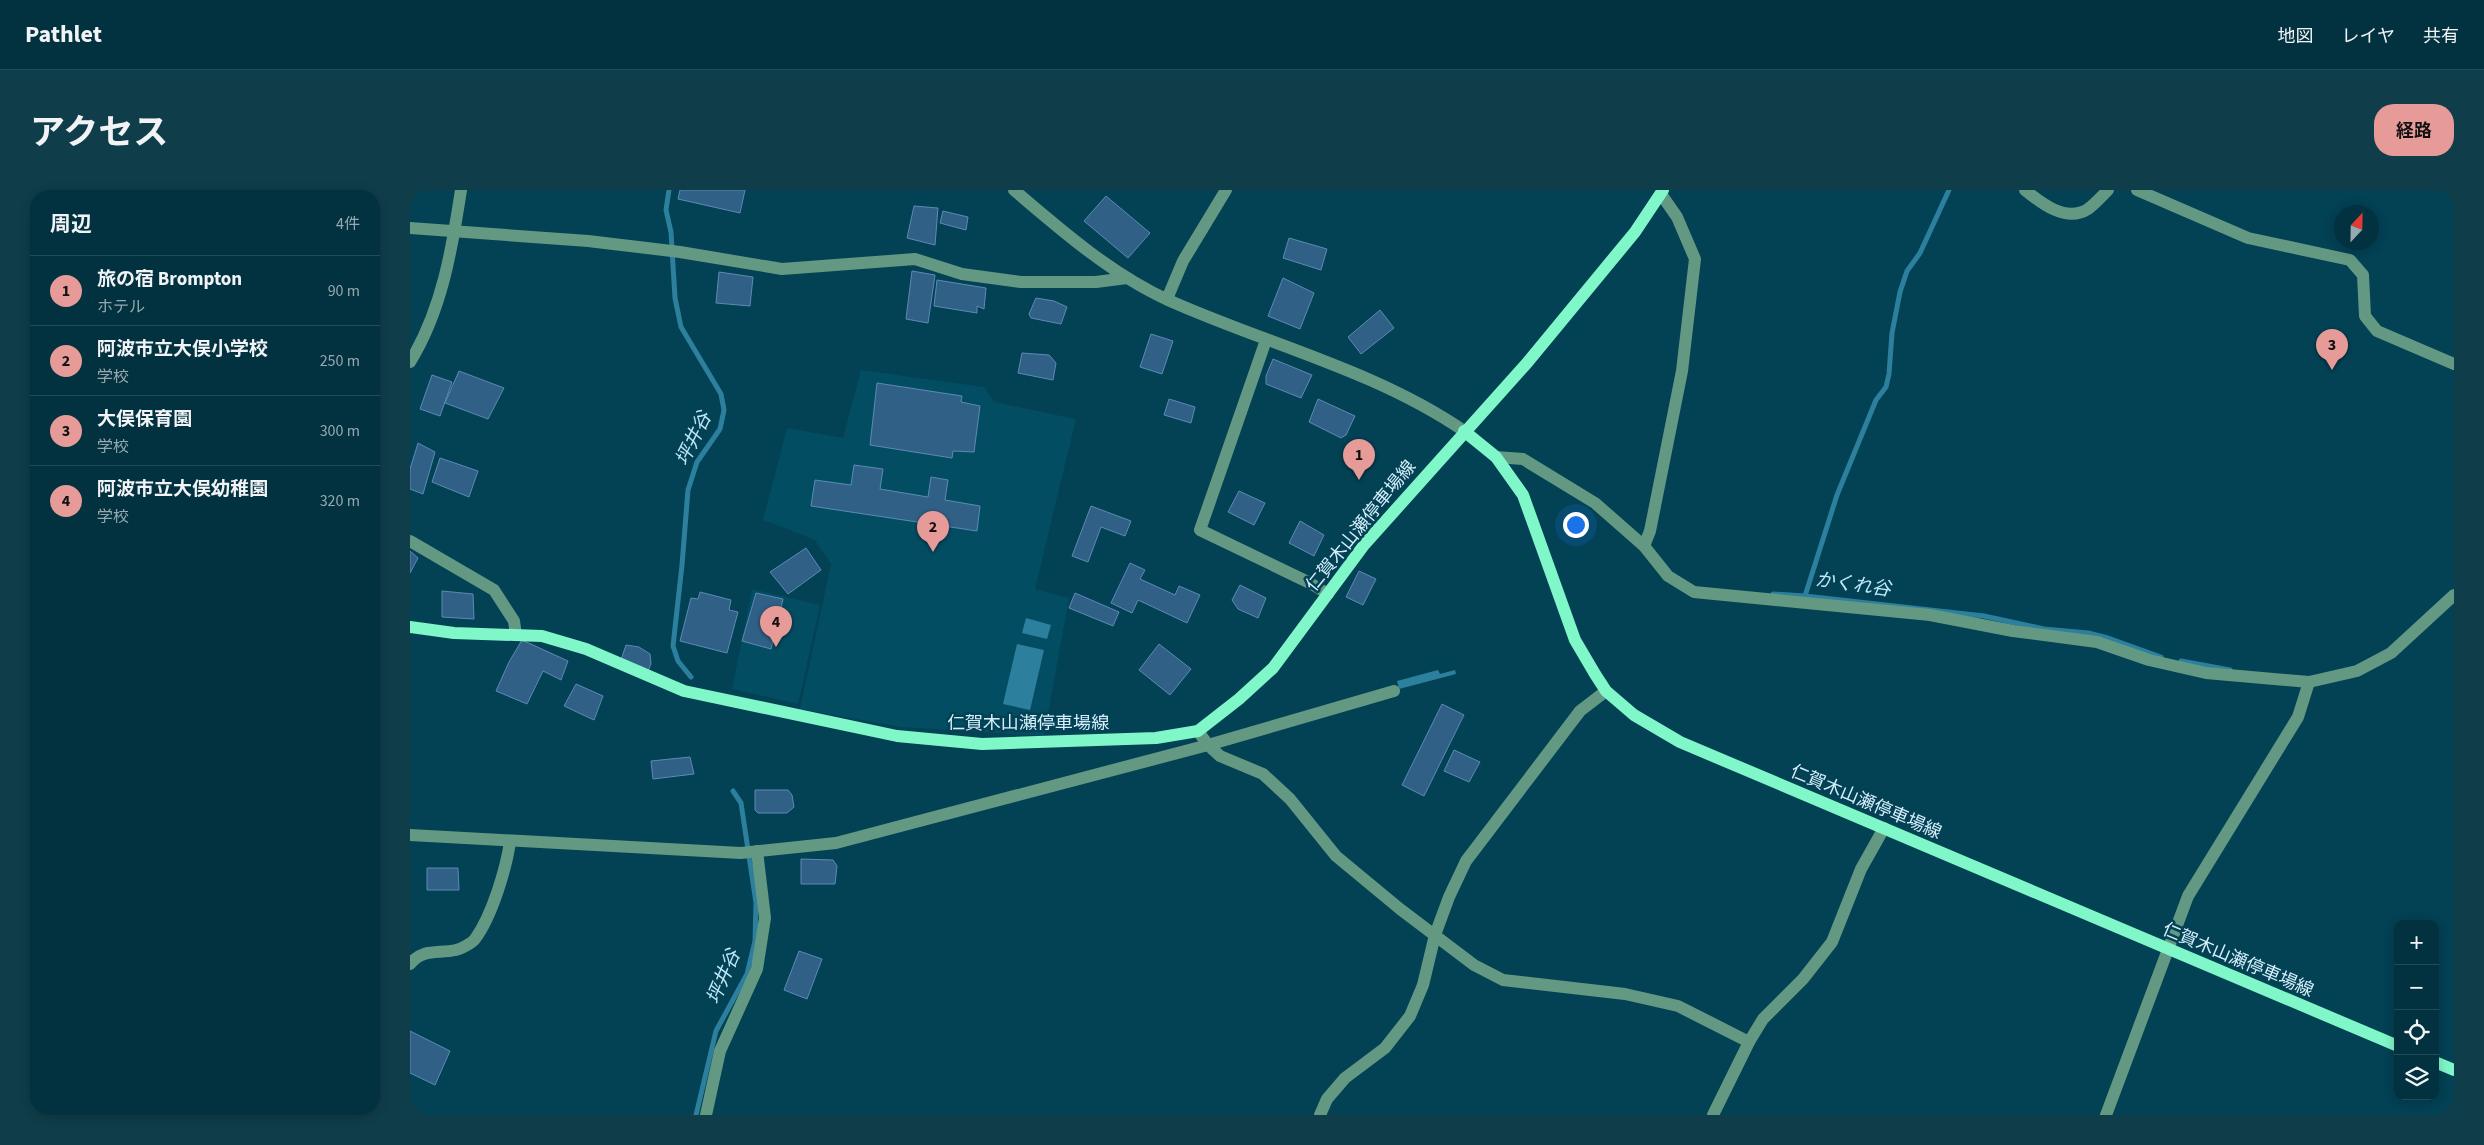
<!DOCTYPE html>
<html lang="ja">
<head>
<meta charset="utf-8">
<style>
  body { margin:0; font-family:"Source Sans 3","Noto Sans JP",sans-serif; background:#103d4a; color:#f1f3f6 }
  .controls { position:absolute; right:15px; bottom:15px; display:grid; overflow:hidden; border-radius:10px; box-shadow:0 2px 12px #0003 }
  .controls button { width:45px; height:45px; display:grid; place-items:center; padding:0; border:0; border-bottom:1px solid #234c59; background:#02313f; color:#f1f3f6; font:25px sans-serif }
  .compass { position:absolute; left:1924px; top:15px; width:45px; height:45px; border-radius:50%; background:#02313f; box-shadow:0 2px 12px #0003; rotate:22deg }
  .you { position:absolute; left:1165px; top:334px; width:18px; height:18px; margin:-12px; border:4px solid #fff; border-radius:50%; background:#1a73e8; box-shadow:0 0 0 8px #1a73e833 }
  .badge { display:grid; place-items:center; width:32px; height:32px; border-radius:50%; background:#e69b98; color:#111; font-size:16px; font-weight:700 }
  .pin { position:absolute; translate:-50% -41px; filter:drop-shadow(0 1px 2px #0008) }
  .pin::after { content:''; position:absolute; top:26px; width:18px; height:15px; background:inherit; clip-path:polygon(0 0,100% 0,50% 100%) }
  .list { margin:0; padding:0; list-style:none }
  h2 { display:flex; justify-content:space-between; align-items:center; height:65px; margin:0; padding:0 20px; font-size:21px }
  h2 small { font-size:16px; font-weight:400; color:#96a9b0 }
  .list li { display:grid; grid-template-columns:32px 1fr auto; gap:15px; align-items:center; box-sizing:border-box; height:70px; padding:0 20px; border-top:1px solid #234c59 }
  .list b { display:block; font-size:19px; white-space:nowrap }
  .list p { margin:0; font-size:16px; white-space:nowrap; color:#96a9b0 }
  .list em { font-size:16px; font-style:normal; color:#96a9b0 }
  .icon { flex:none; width:28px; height:28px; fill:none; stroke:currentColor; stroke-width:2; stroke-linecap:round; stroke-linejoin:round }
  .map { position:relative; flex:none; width:2044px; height:925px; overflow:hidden; border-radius:20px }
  header { display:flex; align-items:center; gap:30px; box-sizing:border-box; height:70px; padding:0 25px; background:#02313f; border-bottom:1px solid #234c59 }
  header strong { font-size:24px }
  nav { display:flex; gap:28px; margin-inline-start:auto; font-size:18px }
  .intro { display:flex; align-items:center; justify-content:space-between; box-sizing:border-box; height:120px; padding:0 30px }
  h1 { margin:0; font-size:35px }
  .button { padding:12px 22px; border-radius:20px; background:#e69b98; color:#111; font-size:18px; font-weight:700 }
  main { display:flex; gap:30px; padding:0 30px }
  aside { flex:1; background:#02313f; border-radius:20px; box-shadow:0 2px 12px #0003 }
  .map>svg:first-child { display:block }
</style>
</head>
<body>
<header>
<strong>Pathlet</strong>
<nav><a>地図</a><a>レイヤ</a><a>共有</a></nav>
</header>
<div class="intro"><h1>アクセス</h1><a class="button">経路</a></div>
<main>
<aside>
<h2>周辺<small>4件</small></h2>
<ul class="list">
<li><span class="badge">1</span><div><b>旅の宿 Brompton</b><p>ホテル</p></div><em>90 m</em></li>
<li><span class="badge">2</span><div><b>阿波市立大俣小学校</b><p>学校</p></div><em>250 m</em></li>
<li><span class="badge">3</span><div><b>大俣保育園</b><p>学校</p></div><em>300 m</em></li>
<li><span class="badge">4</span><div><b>阿波市立大俣幼稚園</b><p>学校</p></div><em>320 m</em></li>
</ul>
</aside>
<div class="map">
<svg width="2044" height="925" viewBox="0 0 2044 925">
  <rect width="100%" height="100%" fill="#034154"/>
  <g fill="#034d63">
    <path d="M 451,180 L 574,197 L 584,212 L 666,229 L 625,399 L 659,408 L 634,546 L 491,537 L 390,519 L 421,374 L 405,350 L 353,330 L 377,238 L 433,248 Z"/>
    <path d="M 342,399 L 410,415 L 388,514 L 322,499 Z"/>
  </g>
  <g fill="#2c809e">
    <path d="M 616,428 L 641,435 L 637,449 L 612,443 Z"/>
    <path d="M 607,454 L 634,460 L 620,520 L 593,514 Z"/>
    <path d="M 1028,480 L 1030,484 L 1045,480 L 1046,484 L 989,499 L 987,491 Z"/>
  </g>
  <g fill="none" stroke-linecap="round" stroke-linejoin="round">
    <g stroke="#2c809e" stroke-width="5">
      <path d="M 259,0 L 256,20 L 261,42 L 265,108 L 271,137 L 311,204 L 314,220 L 310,239 L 287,272 L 278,300 L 272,375 L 263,456 L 268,471 L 281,487"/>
      <path d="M 1539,0 L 1510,63 L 1497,81 L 1490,102 L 1482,143 L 1479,184 L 1476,197 L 1466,210 L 1427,305 L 1395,406 L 1574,426 L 1634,439 L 1678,443 L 1698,448 L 1751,467"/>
      <path d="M 1363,404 L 1395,406"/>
      <path d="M 1771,471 L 1820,480"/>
      <path d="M 286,925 L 306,841 L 337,784 L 345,751 L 346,713 L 331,613 L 323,601"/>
    </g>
  </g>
  <g fill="#316087" stroke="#5b8bb4">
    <path d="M 270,0 L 335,0 L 330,23 L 268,9 Z"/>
    <path d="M 696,6 L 740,43 L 718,68 L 674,31 Z"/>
    <path d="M 504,16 L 528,18 L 525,55 L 497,48 Z"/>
    <path d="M 533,21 L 558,27 L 556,40 L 530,33 Z"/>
    <path d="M 879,48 L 917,59 L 911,80 L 873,68 Z"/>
    <path d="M 502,81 L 525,85 L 518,133 L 496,129 Z"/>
    <path d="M 309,82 L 343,87 L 340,116 L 306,113 Z"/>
    <path d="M 873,88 L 904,103 L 890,139 L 858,126 Z"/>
    <path d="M 527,90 L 576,98 L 574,119 L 567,116 L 567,123 L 524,116 Z"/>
    <path d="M 626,108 L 644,111 L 657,117 L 651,134 L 621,128 L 619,124 Z"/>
    <path d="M 970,120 L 984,138 L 951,164 L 938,147 Z"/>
    <path d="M 741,144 L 763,151 L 752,184 L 730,177 Z"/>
    <path d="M 612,163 L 639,165 L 646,173 L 643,190 L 608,183 Z"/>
    <path d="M 863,169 L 902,185 L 891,208 L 856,194 L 856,186 Z"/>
    <path d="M 49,181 L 94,198 L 78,229 L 35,213 Z"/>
    <path d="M 22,185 L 42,192 L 30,226 L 10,219 Z"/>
    <path d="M 467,193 L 552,206 L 551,212 L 570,216 L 564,262 L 543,261 L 542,268 L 460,255 Z"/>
    <path d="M 759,209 L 785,217 L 781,233 L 754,225 Z"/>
    <path d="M 908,209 L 945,226 L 936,245 L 931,248 L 899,232 Z"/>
    <path d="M 8,253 L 25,262 L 13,304 L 0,299 L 0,279 Z"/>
    <path d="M 30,268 L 68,281 L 59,307 L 22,292 Z"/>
    <path d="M 444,275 L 473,279 L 470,299 L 518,307 L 521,287 L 538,290 L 535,310 L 570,316 L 567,341 L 401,316 L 405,290 L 441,295 Z"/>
    <path d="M 829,301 L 855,313 L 844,335 L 818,322 Z"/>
    <path d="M 681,316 L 721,331 L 715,346 L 691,337 L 678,372 L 662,366 Z"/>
    <path d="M 890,331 L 914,345 L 904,366 L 879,353 Z"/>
    <path d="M 396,358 L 411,380 L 378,404 L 360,382 Z"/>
    <path d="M 0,361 L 8,368 L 0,383 Z"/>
    <path d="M 720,373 L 735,380 L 730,389 L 765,405 L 769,396 L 790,405 L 777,433 L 728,410 L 722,423 L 701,413 Z"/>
    <path d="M 949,381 L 966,389 L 953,415 L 936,407 Z"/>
    <path d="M 830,395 L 856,408 L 848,428 L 828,419 L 822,410 Z"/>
    <path d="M 32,401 L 63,404 L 64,429 L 32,427 Z"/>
    <path d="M 290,402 L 321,410 L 319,420 L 328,422 L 317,463 L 270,451 L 281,408 L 288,409 Z"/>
    <path d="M 346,403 L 373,409 L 361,459 L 332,451 Z"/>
    <path d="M 665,403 L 709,422 L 703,436 L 659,418 Z"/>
    <path d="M 112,450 L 158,471 L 151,490 L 133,481 L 117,514 L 86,501 L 99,472 Z"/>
    <path d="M 749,454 L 781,479 L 760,505 L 729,480 Z"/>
    <path d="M 216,455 L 229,457 L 240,464 L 241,474 L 237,483 L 210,473 Z"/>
    <path d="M 166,494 L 193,506 L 184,530 L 154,516 Z"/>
    <path d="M 1032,514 L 1054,525 L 1014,606 L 992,595 Z"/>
    <path d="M 1044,560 L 1070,572 L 1059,592 L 1034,581 Z"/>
    <path d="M 280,567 L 284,584 L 243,589 L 241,571 Z"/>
    <path d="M 345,600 L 378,600 L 382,605 L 384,617 L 377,623 L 348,623 L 345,620 Z"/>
    <path d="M 391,669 L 423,670 L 427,676 L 425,694 L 391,694 Z"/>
    <path d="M 17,678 L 48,678 L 49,700 L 17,700 Z"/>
    <path d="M 389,761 L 412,769 L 397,809 L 374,800 Z"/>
    <path d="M 0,841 L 40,861 L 25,895 L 0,883 Z"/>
  </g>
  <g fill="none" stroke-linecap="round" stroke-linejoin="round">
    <g stroke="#639982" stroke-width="12">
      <path d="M 604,0 C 651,40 701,84 758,110 C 856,154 965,180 1054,241"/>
      <path d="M 1615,0 C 1631,13 1656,33 1678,19 C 1685,14 1692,6 1698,0"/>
      <path d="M 1727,0 L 1838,48 L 1940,70 L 1953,85 L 1955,126 L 1967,141 L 2044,174"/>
      <path d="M 0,38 L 178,51 L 270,62 L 372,79 L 505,69 L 552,84 L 611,92 L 686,92 L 717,88"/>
      <path d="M 757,109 L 773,71 L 816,0"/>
      <path d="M 856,150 L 790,340 L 900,393 L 918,404"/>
      <path d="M 0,172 C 32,120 42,59 51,0"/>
      <path d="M 1086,267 L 1113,269 L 1185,313 L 1234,356 L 1258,386 L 1284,402 L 1520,425 L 1603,441 L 1687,452 L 1739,470 L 1796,483 L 1899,492 L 1947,481 L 1981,463 L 2044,405"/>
      <path d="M 0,351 L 84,400 L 104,431 L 106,445"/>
      <path d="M 1234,356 L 1240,341 L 1272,181 L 1285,69 L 1267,27 L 1251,4"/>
      <path d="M 788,541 L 798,555 L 810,566 L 853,584 L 880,609 L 926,666 L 990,719 L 1064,775 L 1093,790 L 1215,804 L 1268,816 L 1339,852"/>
      <path d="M 0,645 L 331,663 L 426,653 L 798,555 L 984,501"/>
      <path d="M 0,774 C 13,758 28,764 46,760 C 51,759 62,753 65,749 C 82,726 96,679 100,652"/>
      <path d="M 296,925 L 310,861 L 347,779 L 355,728 L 347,661"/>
      <path d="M 910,925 L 917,909 L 935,888 L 975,858 L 1000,826 L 1013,795 L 1025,745 L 1039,707 L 1056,671 L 1170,521 L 1196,501"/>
      <path d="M 1303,925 L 1339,852 L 1353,829 L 1393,789 L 1422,752 L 1451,679 L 1474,638"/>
      <path d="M 1696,925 L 1778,706 L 1888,527 L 1899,492"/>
    </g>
    <g stroke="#80f7c8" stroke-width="12">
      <path d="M 1054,241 L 1086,267 L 1113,305 L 1165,450 L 1185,484 L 1196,501 L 1224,525 L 1270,552 L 1988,856"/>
      <path d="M 0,437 L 44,443 L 132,446 L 176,459 L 274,501 L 487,546 L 572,554 L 746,548 L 788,541 L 829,509 L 863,478 L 954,355 L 1117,173 L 1225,42 L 1253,0"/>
      <path d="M 2025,872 L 2044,880"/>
    </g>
  </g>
  <g text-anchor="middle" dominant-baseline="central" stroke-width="5" stroke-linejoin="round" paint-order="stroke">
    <g font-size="18" fill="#d4effb" stroke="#034154">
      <text transform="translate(951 336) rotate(-51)">仁賀木山瀬停車場線</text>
      <text x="618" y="533">仁賀木山瀬停車場線</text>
      <text transform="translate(1456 612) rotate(23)">仁賀木山瀬停車場線</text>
      <text transform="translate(1828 770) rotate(23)">仁賀木山瀬停車場線</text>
    </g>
    <g font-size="19" font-style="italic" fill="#bee7f8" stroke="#034154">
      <text transform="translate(284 249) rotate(-64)">坪井谷</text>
      <text transform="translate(1443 395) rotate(8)">かくれ谷</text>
      <text transform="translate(314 787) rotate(-67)">坪井谷</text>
    </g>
  </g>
</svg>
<div class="controls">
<button>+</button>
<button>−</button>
<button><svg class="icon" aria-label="locate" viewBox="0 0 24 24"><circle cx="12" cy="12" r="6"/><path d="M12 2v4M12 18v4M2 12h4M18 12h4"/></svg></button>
<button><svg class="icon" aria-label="layers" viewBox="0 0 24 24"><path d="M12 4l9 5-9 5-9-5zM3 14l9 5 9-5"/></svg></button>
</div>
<svg class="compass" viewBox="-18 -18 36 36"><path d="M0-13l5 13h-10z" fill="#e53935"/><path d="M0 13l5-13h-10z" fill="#96a9b0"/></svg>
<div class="you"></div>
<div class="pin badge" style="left:949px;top:290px">1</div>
<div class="pin badge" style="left:523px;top:362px">2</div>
<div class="pin badge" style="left:1922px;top:180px">3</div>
<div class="pin badge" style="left:366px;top:457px">4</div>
</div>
</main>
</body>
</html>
